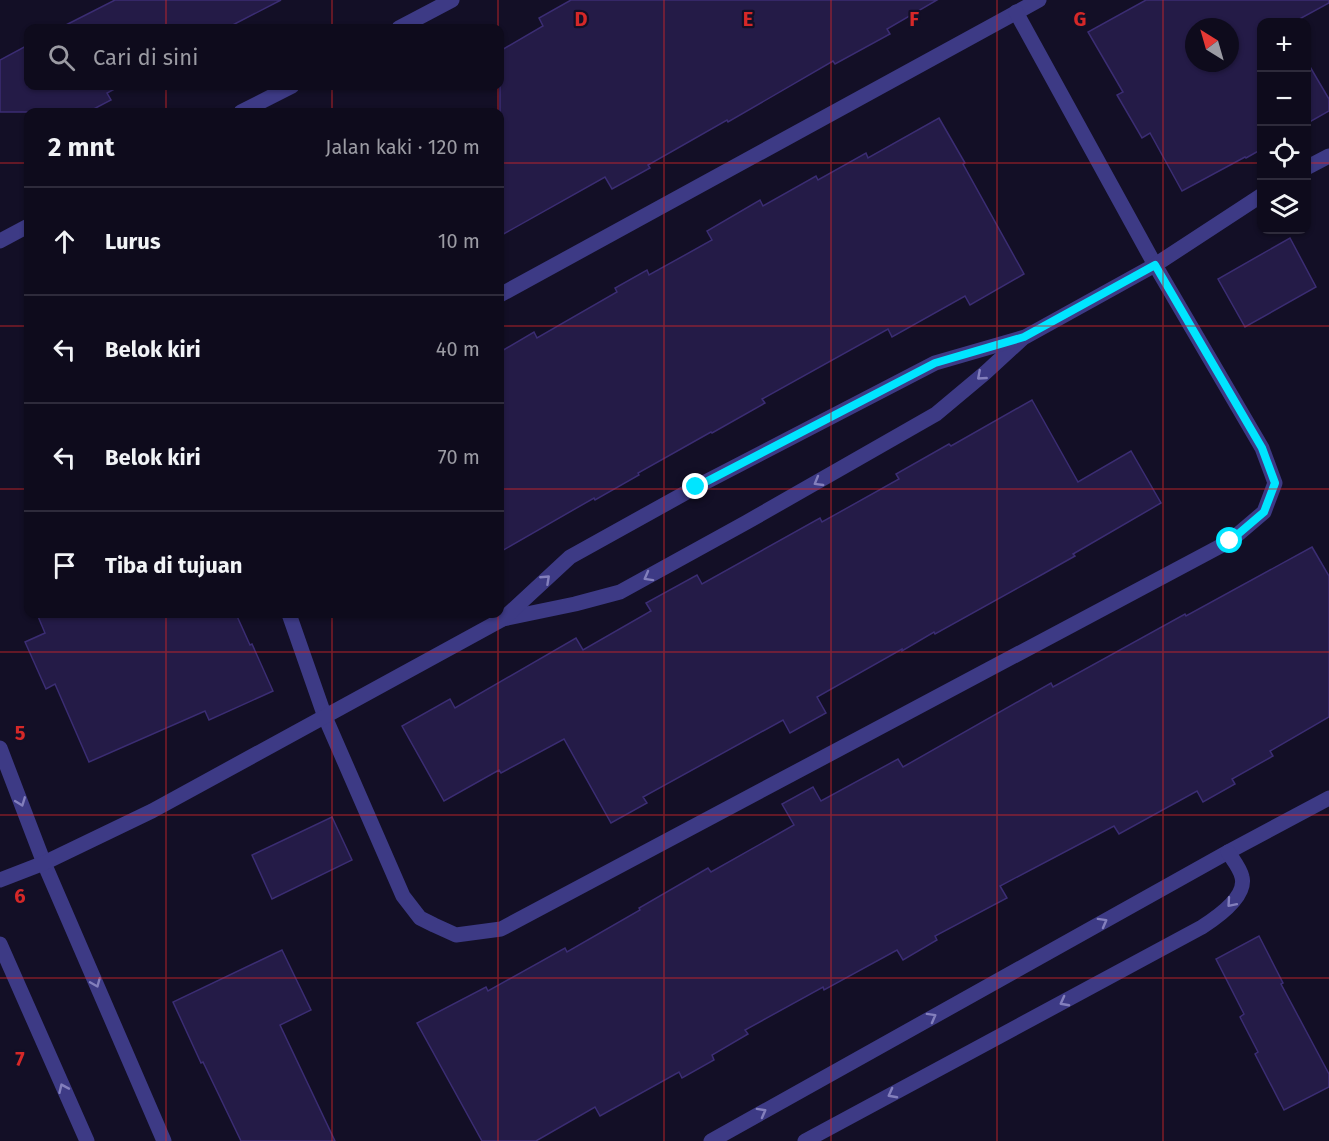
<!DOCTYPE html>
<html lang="id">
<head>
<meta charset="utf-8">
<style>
  body { margin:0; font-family:"Fira Sans",sans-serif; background:#171425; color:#f1f3f6 }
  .controls { position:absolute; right:18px; top:18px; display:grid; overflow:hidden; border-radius:12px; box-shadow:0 2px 4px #0004 }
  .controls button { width:54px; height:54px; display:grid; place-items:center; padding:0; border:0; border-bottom:2px solid #2e2b3b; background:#0e0b1c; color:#f1f3f6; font:30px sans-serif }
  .compass { position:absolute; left:1185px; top:18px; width:54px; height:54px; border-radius:50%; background:#0e0b1c; box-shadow:0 2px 4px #0004; rotate:323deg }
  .stop { position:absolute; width:18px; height:18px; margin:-14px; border:4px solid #00e5ff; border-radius:50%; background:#fff }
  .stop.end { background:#00e5ff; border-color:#fff; box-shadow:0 2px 6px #0008 }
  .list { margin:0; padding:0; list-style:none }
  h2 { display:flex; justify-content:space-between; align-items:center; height:78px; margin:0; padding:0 24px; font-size:26px }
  h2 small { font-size:20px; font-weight:400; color:#9b9ba3 }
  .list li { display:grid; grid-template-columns:39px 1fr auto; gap:18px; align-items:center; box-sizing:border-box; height:108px; padding:0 24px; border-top:2px solid #2e2b3b }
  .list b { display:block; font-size:22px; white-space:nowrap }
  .list em { font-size:20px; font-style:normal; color:#9b9ba3 }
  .icon { flex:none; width:33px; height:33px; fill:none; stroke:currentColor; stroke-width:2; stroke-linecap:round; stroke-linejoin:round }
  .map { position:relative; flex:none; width:1329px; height:1141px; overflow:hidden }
  .search { position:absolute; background:#0e0b1c; box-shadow:0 2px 4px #0004; left:24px; top:24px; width:480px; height:66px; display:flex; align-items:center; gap:15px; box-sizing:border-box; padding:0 21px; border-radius:12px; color:#9b9ba3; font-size:22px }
  .panel { position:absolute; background:#0e0b1c; box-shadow:0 2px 4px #0004; left:24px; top:108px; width:480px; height:510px; border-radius:12px }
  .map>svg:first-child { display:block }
</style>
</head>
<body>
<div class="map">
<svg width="1329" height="1141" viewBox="0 0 1329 1141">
  <rect width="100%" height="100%" fill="#130f26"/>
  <g fill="#241b47" stroke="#3b2d73" stroke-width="1.5" fill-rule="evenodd">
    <path d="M 115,0 L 281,0 L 227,28 L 60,28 Z"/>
    <path d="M 571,0 L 937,0 L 887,29 L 890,34 L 835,64 L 833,61 L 728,122 L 727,120 L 648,165 L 650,168 L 612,189 L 605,177 L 500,236 L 500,51 L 543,26 L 539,18 Z"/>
    <path d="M 1146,0 L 1329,0 L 1329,3 L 1294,22 L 1262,22 L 1262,149 L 1246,158 L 1245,157 L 1182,191 L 1150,133 L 1142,138 L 1117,95 L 1123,92 L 1088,32 ZM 1194,27 L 1230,27 L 1230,63 L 1194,63 Z"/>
    <path d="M 28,45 L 28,86 L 120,86 L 107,93 L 111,100 L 88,112 L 0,112 L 0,60 Z"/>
    <path d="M 1306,60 L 1329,99 L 1329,111 L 1306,124 Z"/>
    <path d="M 939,118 L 965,163 L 963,164 L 1024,274 L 970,305 L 965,296 L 892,337 L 888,329 L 762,399 L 765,403 L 712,433 L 711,432 L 638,473 L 639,475 L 595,500 L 594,498 L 500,552 L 500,352 L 534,332 L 537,338 L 617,292 L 615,288 L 647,270 L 649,275 L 712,240 L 707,231 L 760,200 L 763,206 L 816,176 L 818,180 L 866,153 L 868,158 Z"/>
    <path d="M 1290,238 L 1316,287 L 1245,327 L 1218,279 Z"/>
    <path d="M 1032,400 L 1078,482 L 1131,451 L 1161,503 L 1073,554 L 1075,556 L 1043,574 L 935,634 L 934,632 L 902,651 L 902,649 L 817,697 L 826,713 L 790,733 L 783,720 L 643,797 L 647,803 L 611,823 L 564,739 L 501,773 L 499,770 L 444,801 L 402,726 L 450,699 L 455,708 L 576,638 L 583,650 L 651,611 L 646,603 L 697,575 L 702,584 L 820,518 L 822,522 L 899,479 L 896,474 L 949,444 L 951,446 Z"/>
    <path d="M 1312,547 L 1329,576 L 1329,717 L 1270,751 L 1273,756 L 1232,779 L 1235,784 L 1203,802 L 1197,791 L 1119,834 L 1114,826 L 1000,886 L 1007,898 L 935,936 L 937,940 L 903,960 L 897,950 L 824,990 L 823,987 L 745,1030 L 748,1034 L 712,1055 L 714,1060 L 682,1078 L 679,1072 L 600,1116 L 595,1107 L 536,1141 L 482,1141 L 417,1023 L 486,987 L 488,991 L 565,948 L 567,952 L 640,910 L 639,908 L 708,868 L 711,872 L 794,825 L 782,804 L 813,787 L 821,801 L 898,759 L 903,767 L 1051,683 L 1053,687 L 1185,614 L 1186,616 Z"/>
    <path d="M 37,614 L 236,614 L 250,645 L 252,644 L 273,691 L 209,720 L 205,711 L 89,762 L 55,684 L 46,689 L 25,642 L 45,633 Z"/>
    <path d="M 332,817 L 352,860 L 272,899 L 252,855 Z"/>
    <path d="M 1259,936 L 1283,983 L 1281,984 L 1329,1074 L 1329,1087 L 1284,1110 L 1255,1054 L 1258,1052 L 1240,1017 L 1244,1014 L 1216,959 Z"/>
    <path d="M 282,950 L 311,1010 L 280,1025 L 335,1141 L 241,1141 L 203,1062 L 201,1063 L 173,1002 Z"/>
  </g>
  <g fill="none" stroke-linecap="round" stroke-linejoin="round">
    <g stroke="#3d3a85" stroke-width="15">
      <path d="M 399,28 L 452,0"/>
      <path d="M 241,112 L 292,86"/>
      <path d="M 1306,168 L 1329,156"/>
      <path d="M 0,241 L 28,226"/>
      <path d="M 500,295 L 1039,0"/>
      <path d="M 289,614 L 325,717 L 403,896 L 420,918 L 434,925 L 456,935 L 501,929 L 1230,541 L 1264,512 L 1275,483 L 1262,448 L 1155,265 L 1016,12"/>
      <path d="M 503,619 L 575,604 L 620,592 L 747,522 L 936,414 L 985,373 L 1022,339"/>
      <path d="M 0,748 L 44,863 L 164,1141"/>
      <path d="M 0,880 L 44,863 L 152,811 L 503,619 L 570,557 L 696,487 L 935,363 L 1025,337 L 1155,265 L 1262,195"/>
      <path d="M 0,944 L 87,1141"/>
      <path d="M 711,1141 L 1228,852 L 1329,798"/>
      <path d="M 805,1141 L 1202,927 C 1216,918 1247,897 1242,877 C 1240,868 1233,860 1228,852"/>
    </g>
  </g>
  <defs><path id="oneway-chevron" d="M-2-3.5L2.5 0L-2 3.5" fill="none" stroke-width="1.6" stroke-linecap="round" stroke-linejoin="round" transform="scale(1.5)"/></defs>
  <g stroke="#837fbc">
    <use href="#oneway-chevron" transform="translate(981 376) rotate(139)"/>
    <use href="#oneway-chevron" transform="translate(818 482) rotate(150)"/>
    <use href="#oneway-chevron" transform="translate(648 577) rotate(151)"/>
    <use href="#oneway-chevron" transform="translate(546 579) rotate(-43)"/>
    <use href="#oneway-chevron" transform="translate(21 802) rotate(69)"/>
    <use href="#oneway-chevron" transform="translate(1231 903) rotate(131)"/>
    <use href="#oneway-chevron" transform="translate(1103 922) rotate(-29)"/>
    <use href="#oneway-chevron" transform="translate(96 983) rotate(67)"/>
    <use href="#oneway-chevron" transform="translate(1064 1002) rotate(152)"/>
    <use href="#oneway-chevron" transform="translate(932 1017) rotate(-29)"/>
    <use href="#oneway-chevron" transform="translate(63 1088) rotate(-114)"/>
    <use href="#oneway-chevron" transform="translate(892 1094) rotate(152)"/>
    <use href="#oneway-chevron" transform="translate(762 1112) rotate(-29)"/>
  </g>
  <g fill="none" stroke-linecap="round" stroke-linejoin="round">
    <path stroke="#00e5ff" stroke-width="8" d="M 696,487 L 935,363 L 1024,337 L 1155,265 L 1262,448 L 1275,483 L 1264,512 L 1230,541"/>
  </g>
  <path fill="none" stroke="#d62828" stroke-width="1.5" stroke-opacity="0.55" d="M 166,0 L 166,28M 332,0 L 332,28M 498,0 L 498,28M 664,0 L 664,1141M 831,0 L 831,1141M 997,0 L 997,1141M 1163,0 L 1163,1141M 166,86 L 166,112M 332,86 L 332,112M 498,86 L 498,112M 0,163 L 28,163M 500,163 L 1262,163M 1306,163 L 1329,163M 0,326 L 28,326M 500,326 L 1329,326M 0,489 L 28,489M 500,489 L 1329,489M 166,614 L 166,1141M 332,614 L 332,1141M 498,614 L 498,1141M 0,652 L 1329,652M 0,815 L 1329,815M 0,978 L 1329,978"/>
  <g font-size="20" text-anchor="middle" font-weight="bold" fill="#d62828" stroke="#130f26" stroke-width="4.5" stroke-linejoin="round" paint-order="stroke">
    <text x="581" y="26">D</text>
    <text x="748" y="26">E</text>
    <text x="914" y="26">F</text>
    <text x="1080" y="26">G</text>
    <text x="20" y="740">5</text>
    <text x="20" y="903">6</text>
    <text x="20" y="1066">7</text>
  </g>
</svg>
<div class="controls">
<button>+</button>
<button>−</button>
<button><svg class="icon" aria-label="locate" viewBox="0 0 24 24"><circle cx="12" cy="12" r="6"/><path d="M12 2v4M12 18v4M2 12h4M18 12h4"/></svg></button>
<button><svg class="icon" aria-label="layers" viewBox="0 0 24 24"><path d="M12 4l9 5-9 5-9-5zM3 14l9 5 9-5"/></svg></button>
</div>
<svg class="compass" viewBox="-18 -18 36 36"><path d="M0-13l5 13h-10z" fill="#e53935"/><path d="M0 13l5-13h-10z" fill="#9b9ba3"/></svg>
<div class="stop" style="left:1230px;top:541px"></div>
<div class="stop end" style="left:696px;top:487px"></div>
<div class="search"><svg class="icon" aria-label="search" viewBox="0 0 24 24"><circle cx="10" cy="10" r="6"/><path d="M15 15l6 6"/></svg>Cari di sini</div>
<section class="panel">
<h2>2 mnt<small>Jalan kaki · 120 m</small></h2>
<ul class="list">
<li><svg class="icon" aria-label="ahead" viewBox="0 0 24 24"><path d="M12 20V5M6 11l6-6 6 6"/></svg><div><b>Lurus</b></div><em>10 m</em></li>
<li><svg class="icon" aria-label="left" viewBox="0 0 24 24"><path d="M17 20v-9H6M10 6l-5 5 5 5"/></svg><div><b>Belok kiri</b></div><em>40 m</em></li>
<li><svg class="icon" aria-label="left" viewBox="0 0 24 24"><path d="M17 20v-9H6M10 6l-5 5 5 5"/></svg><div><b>Belok kiri</b></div><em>70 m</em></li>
<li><svg class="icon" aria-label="arrive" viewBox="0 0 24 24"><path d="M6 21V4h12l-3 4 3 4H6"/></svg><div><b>Tiba di tujuan</b></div></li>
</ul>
</section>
</div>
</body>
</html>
